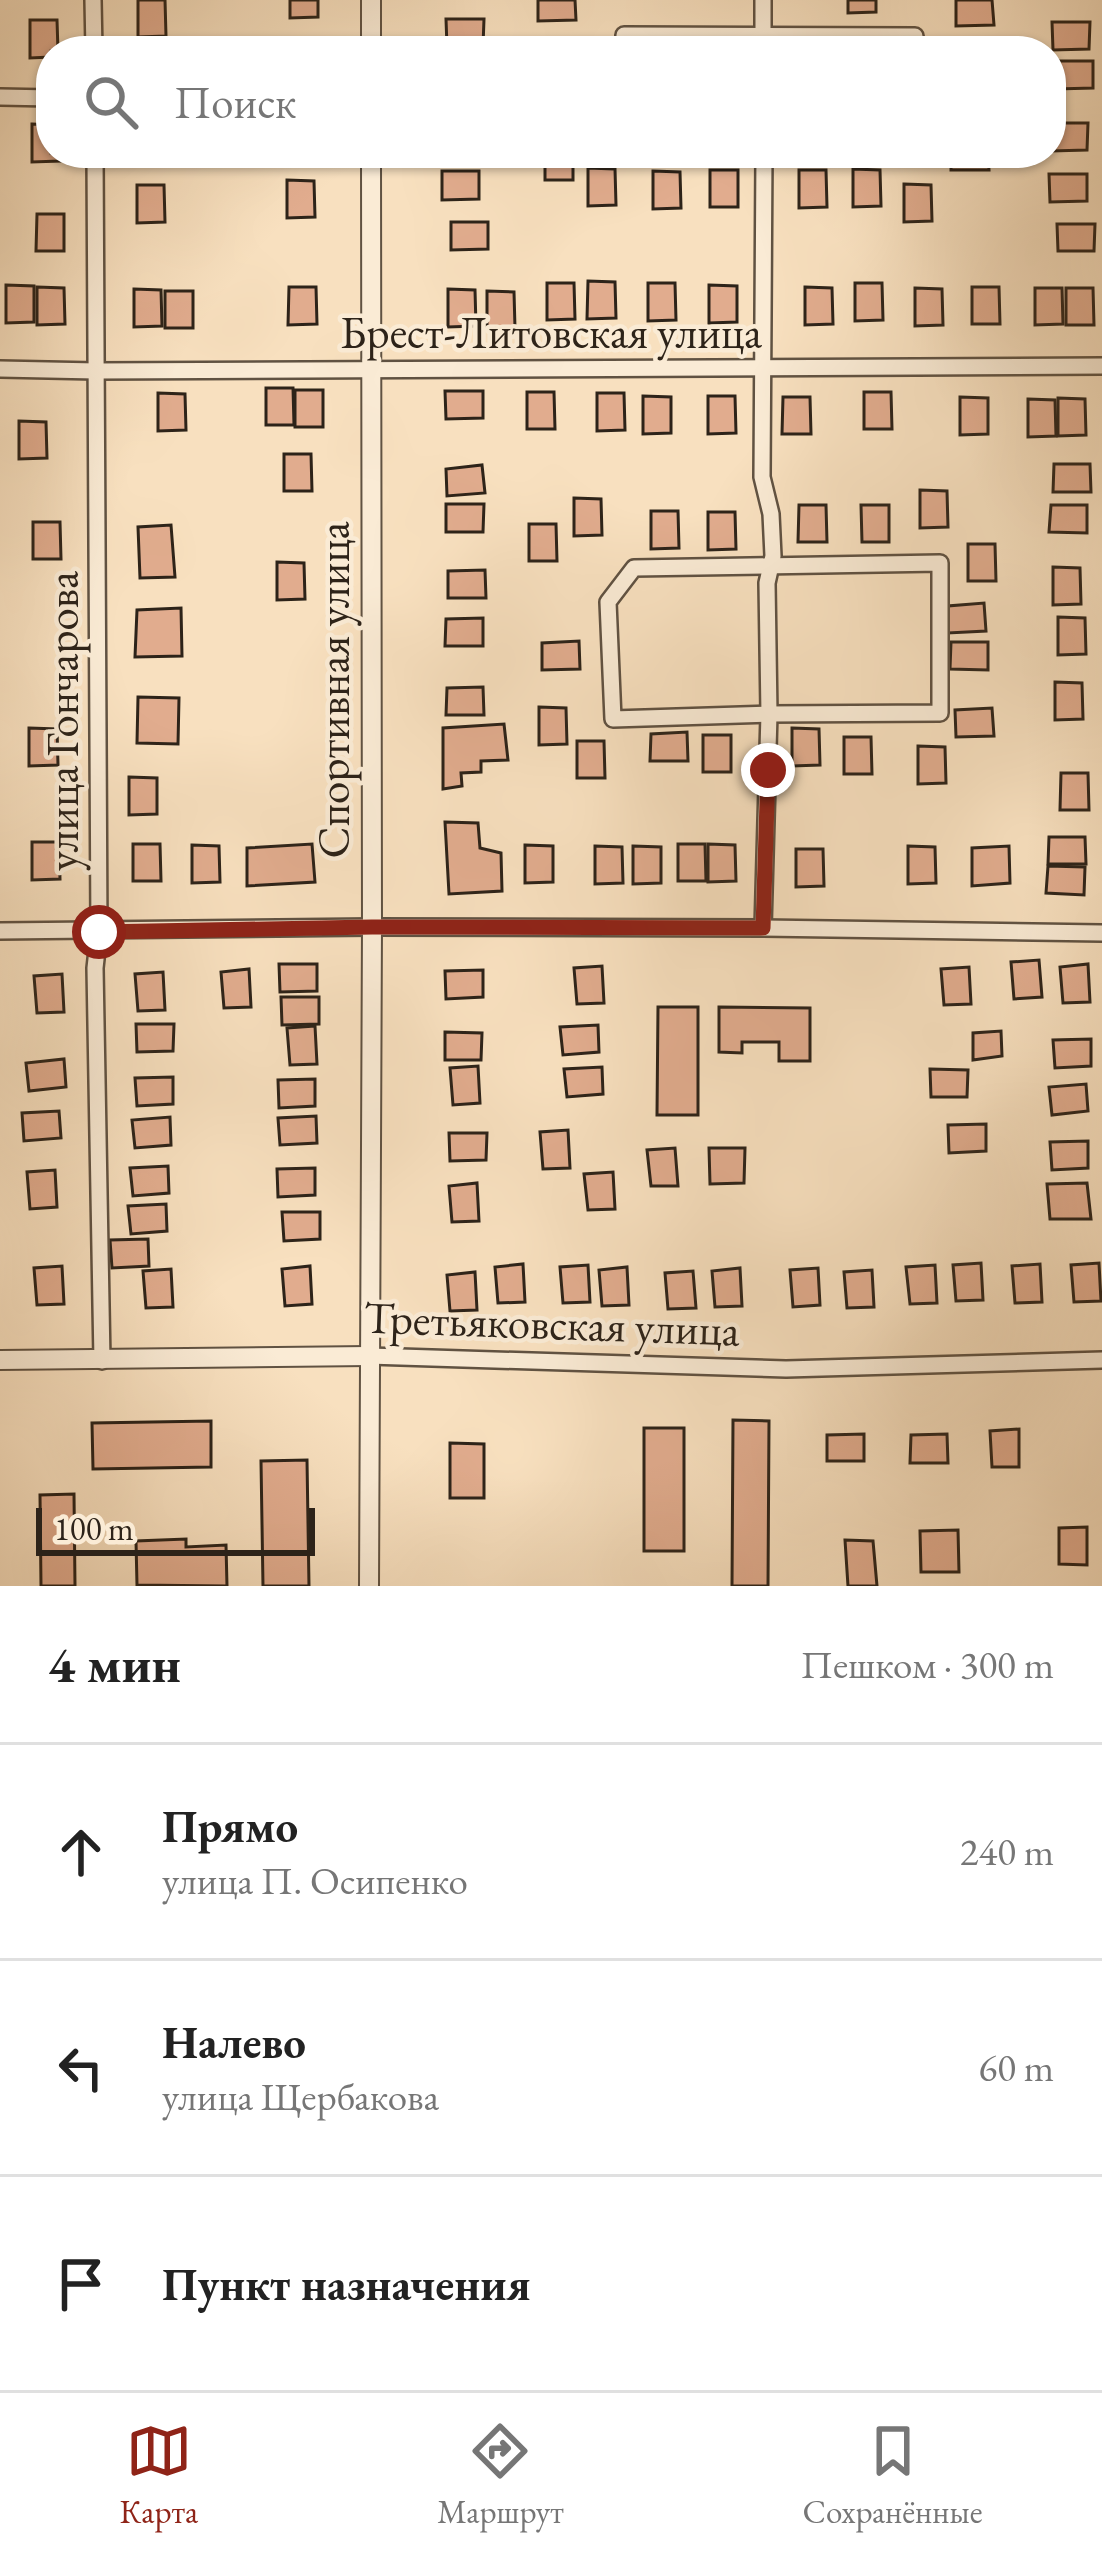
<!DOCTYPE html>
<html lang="ru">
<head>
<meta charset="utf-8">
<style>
  body { margin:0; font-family:"EB Garamond",serif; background:#f6f6f6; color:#222 }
  .scale { position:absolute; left:36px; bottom:30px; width:279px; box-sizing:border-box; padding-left:12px; border:6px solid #2d2319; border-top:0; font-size:33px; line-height:42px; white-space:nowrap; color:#2d2319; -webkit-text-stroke:9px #faebd5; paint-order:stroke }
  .stop { position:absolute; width:36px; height:36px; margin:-27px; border:9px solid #8f2418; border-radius:50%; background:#fff }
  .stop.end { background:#8f2418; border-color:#fff; box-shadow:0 3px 12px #0008 }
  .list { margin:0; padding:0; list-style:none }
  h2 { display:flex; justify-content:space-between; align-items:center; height:156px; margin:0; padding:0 48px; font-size:51px }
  h2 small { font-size:39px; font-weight:400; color:#767676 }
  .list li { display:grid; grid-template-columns:78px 1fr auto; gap:36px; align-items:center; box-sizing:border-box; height:216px; padding:0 48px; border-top:3px solid #e0e0e0 }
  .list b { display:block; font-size:45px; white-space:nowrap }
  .list p { margin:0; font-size:39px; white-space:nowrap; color:#767676 }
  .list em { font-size:39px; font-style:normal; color:#767676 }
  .icon { flex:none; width:66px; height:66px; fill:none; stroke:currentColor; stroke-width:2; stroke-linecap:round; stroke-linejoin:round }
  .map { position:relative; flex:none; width:1102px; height:1586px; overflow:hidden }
  .search { position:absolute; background:#fff; box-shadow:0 3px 9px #0004; left:36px; right:36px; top:36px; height:132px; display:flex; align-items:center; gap:30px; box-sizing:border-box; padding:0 42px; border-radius:48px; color:#767676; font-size:45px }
  .sheet { height:804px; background:#fff }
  nav { display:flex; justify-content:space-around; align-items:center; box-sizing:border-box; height:168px; border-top:3px solid #e0e0e0; background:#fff; font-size:33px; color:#767676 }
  nav a { display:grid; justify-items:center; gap:6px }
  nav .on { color:#8f2418 }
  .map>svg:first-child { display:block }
</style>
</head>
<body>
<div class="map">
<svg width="1102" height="1586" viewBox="0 0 1102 1586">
  <rect width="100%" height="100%" fill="#f8e0bf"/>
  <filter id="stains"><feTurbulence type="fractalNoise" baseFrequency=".00167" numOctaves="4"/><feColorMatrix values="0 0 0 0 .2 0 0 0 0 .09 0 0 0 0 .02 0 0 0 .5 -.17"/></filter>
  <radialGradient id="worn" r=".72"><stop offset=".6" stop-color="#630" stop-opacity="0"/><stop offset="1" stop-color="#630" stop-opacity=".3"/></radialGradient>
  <g fill="#e1ac8e" stroke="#2d2319" stroke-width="3">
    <path d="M 138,0 L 165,0 L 166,36 L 138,37 Z"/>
    <path d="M 290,0 L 318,0 L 318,17 L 290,18 Z"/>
    <path d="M 538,0 L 575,0 L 576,20 L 538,21 Z"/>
    <path d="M 848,0 L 876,0 L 876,12 L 848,13 Z"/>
    <path d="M 956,0 L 992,0 L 994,25 L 956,26 Z"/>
    <path d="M 446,19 L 484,19 L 483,46 L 447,47 Z"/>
    <path d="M 30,20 L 57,20 L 58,51 L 51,51 L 51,57 L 30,58 Z"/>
    <path d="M 1052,22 L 1090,22 L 1089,49 L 1053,50 Z"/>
    <rect x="947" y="39" width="28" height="12"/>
    <path d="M 1055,61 L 1093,61 L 1093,88 L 1056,89 Z"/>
    <path d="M 1051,123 L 1088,123 L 1087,150 L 1051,151 Z"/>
    <path d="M 32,124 L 51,125 L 51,153 L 60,153 L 60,161 L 32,162 Z"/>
    <rect x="545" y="153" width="28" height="27"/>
    <path d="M 951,153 L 988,153 L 989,170 L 951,170 Z"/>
    <path d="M 588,168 L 615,169 L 616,205 L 588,206 Z"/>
    <path d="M 853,169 L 880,170 L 881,206 L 853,207 Z"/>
    <rect x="710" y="170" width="28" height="37"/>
    <path d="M 799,170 L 826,170 L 827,207 L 799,208 Z"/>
    <path d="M 442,171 L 479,171 L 479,199 L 442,200 Z"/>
    <path d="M 653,171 L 680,172 L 681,208 L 653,209 Z"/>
    <path d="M 1049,174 L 1087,174 L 1087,201 L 1050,202 Z"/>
    <path d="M 287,180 L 314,181 L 315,217 L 287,218 Z"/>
    <path d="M 904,184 L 931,185 L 932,221 L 904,222 Z"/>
    <path d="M 137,185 L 164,185 L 165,222 L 137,223 Z"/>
    <path d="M 37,214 L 64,214 L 64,251 L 36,251 Z"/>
    <path d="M 451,222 L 488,222 L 488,249 L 451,250 Z"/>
    <path d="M 1057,224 L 1095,224 L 1094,251 L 1058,251 Z"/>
    <path d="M 588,281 L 615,282 L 616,318 L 587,319 Z"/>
    <path d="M 547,283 L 574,283 L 575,319 L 547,320 Z"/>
    <path d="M 648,283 L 675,283 L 676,320 L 648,321 Z"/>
    <path d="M 855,283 L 882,283 L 883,320 L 855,321 Z"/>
    <path d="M 6,285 L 34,286 L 34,322 L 6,323 Z"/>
    <path d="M 709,285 L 737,286 L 737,322 L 709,323 Z"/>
    <path d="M 37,287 L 64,288 L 65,324 L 37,325 Z"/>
    <path d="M 289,287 L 316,287 L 317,324 L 288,325 Z"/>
    <path d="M 805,287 L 832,288 L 833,324 L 805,325 Z"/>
    <path d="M 972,287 L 999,287 L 1000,324 L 972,324 Z"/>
    <path d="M 915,288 L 942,289 L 943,325 L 915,326 Z"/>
    <path d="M 1035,288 L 1062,288 L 1063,324 L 1035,325 Z"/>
    <path d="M 1066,288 L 1093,288 L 1094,325 L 1066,325 Z"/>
    <path d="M 134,289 L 161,290 L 162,326 L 134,327 Z"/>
    <path d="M 448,289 L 475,290 L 476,326 L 448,327 Z"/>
    <rect x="165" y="291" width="28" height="37"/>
    <path d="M 487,291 L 514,292 L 515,328 L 487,329 Z"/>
    <path d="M 266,388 L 293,388 L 294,425 L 266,425 Z"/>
    <rect x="295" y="390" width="28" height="37"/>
    <path d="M 445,391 L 483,391 L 483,418 L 446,419 Z"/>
    <path d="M 527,392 L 554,392 L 555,429 L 527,429 Z"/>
    <path d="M 864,392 L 891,392 L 892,429 L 864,429 Z"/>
    <path d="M 158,393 L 185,394 L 186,430 L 158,431 Z"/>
    <path d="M 597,393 L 624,393 L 625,430 L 597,431 Z"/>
    <path d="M 643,396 L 671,397 L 671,433 L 643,434 Z"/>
    <path d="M 708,396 L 735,396 L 736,433 L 708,434 Z"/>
    <path d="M 783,397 L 810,397 L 811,434 L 782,434 Z"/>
    <path d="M 960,397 L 988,398 L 988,434 L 960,435 Z"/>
    <path d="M 1058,398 L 1085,399 L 1086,435 L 1058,436 Z"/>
    <path d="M 1028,399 L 1055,400 L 1056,436 L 1028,437 Z"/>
    <path d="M 19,421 L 46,422 L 47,458 L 19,459 Z"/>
    <path d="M 284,454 L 311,454 L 312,491 L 284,491 Z"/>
    <path d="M 1054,464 L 1090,464 L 1091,492 L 1053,492 Z"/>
    <path d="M 482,465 L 485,493 L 447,496 L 446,469 Z"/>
    <path d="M 920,490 L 947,491 L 948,527 L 920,528 Z"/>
    <path d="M 574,498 L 601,499 L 602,535 L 574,536 Z"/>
    <path d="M 446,504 L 484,504 L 483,532 L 446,532 Z"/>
    <path d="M 799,505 L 826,505 L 827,542 L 798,542 Z"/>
    <path d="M 861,505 L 889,505 L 889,542 L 862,542 Z"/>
    <path d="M 1051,505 L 1087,505 L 1087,533 L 1049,532 Z"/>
    <path d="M 651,511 L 678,511 L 679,548 L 651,549 Z"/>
    <path d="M 708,512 L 735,512 L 736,549 L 708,550 Z"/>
    <path d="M 33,522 L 60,522 L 61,559 L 33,559 Z"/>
    <path d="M 529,524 L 556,524 L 557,561 L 529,561 Z"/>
    <path d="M 171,525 L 175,577 L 140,578 L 138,527 Z"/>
    <path d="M 968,544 L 995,544 L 996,581 L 968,581 Z"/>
    <path d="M 277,562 L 304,563 L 305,599 L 277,600 Z"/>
    <path d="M 1053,567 L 1080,568 L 1081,604 L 1053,605 Z"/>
    <path d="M 485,570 L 486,598 L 448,598 L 448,571 Z"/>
    <path d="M 984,603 L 986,631 L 948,633 L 948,606 Z"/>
    <path d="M 181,608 L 182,656 L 135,657 L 137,610 Z"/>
    <path d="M 1058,617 L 1085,618 L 1086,654 L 1058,655 Z"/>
    <path d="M 483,618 L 483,646 L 445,646 L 446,619 Z"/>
    <path d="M 579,641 L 580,669 L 542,670 L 542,643 Z"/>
    <path d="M 951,642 L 988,642 L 988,670 L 950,669 Z"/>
    <path d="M 1055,682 L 1082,683 L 1083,719 L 1055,720 Z"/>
    <path d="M 483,687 L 484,715 L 446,715 L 447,688 Z"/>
    <path d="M 138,697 L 179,698 L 178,744 L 137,743 Z"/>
    <path d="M 539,707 L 566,708 L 567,744 L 539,745 Z"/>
    <path d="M 992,708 L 994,736 L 956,737 L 955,710 Z"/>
    <path d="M 504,724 L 508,760 L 481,761 L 481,772 L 461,773 L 462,786 L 443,789 L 443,728 Z"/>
    <path d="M 29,728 L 57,729 L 58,765 L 29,766 Z"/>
    <path d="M 792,728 L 819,729 L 820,765 L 792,766 Z"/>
    <path d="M 687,732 L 688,761 L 650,761 L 651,734 Z"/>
    <rect x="703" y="735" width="28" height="37"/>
    <path d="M 844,737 L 871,737 L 872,774 L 844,774 Z"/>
    <path d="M 577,741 L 604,741 L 605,778 L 577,778 Z"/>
    <path d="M 918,746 L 945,747 L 946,783 L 918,784 Z"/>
    <path d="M 1061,773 L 1088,773 L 1089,810 L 1060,810 Z"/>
    <path d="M 129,777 L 157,778 L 157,814 L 129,815 Z"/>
    <path d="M 445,822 L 478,823 L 480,848 L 501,853 L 502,891 L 449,894 Z"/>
    <path d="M 1049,837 L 1085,837 L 1086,864 L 1048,864 Z"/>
    <path d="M 32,842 L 59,842 L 60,879 L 32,880 Z"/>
    <path d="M 133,844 L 160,844 L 161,881 L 133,881 Z"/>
    <path d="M 312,844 L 315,882 L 247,886 L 247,848 Z"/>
    <path d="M 678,844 L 705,844 L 706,881 L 678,881 Z"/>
    <path d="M 708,844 L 735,845 L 736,881 L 708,882 Z"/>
    <path d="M 192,845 L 219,846 L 220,882 L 192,883 Z"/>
    <path d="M 525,845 L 553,846 L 553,882 L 525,883 Z"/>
    <path d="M 595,846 L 622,847 L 623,883 L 595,884 Z"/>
    <path d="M 633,846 L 661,847 L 661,883 L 633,884 Z"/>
    <path d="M 908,846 L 935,847 L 936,883 L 908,884 Z"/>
    <path d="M 1009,846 L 1010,883 L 972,886 L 972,848 Z"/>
    <path d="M 796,849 L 823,849 L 824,886 L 796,887 Z"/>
    <path d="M 1048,866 L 1085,867 L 1084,895 L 1046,893 Z"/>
    <path d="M 1039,960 L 1042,997 L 1014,999 L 1011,962 Z"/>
    <path d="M 279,964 L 317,964 L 317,991 L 280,992 Z"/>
    <path d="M 1088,964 L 1090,1002 L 1063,1003 L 1060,967 Z"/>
    <path d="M 602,966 L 604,1003 L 577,1004 L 574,968 Z"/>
    <path d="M 969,967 L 971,1004 L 944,1005 L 941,969 Z"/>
    <path d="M 249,969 L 251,1007 L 224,1008 L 221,972 Z"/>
    <path d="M 483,970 L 483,997 L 446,999 L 445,971 Z"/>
    <path d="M 163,972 L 165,1010 L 138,1011 L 135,974 Z"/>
    <path d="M 62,974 L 64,1012 L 37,1013 L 34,976 Z"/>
    <path d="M 281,997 L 319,997 L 319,1024 L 282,1025 Z"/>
    <path d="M 658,1007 L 698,1007 L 698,1115 L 657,1115 Z"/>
    <path d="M 719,1007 L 810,1008 L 810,1061 L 779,1061 L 779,1042 L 742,1042 L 742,1053 L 719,1052 Z"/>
    <path d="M 136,1024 L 174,1024 L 173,1051 L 137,1052 Z"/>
    <path d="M 598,1025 L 599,1052 L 563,1055 L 560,1027 Z"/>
    <path d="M 315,1026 L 317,1064 L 290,1065 L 287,1028 Z"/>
    <path d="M 1001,1031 L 1002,1056 L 973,1060 L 973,1033 Z"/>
    <path d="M 445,1032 L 482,1033 L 481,1060 L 445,1060 Z"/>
    <path d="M 1091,1039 L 1091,1066 L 1055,1068 L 1053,1040 Z"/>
    <path d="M 64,1059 L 66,1087 L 29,1091 L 26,1063 Z"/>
    <path d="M 478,1066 L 480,1103 L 453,1105 L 450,1068 Z"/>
    <path d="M 602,1067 L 603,1094 L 567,1097 L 564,1069 Z"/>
    <path d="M 930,1069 L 968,1070 L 967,1097 L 931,1097 Z"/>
    <path d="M 173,1077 L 173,1104 L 137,1106 L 135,1078 Z"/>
    <path d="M 315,1079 L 315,1106 L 279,1108 L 278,1080 Z"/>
    <path d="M 1086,1084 L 1088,1111 L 1052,1115 L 1049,1087 Z"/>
    <path d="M 59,1111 L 61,1138 L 24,1141 L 22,1113 Z"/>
    <path d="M 316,1116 L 317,1143 L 280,1145 L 278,1118 Z"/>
    <path d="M 170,1117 L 171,1145 L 135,1148 L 132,1120 Z"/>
    <path d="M 986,1124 L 986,1151 L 949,1153 L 948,1125 Z"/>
    <path d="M 568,1130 L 570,1168 L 543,1169 L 540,1132 Z"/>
    <path d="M 449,1133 L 487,1133 L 486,1160 L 450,1161 Z"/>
    <path d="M 1088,1141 L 1088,1168 L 1052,1170 L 1050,1142 Z"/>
    <path d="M 675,1148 L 678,1186 L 651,1186 L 647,1150 Z"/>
    <path d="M 709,1148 L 745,1148 L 744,1183 L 710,1184 Z"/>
    <path d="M 168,1166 L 169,1193 L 133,1196 L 130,1168 Z"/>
    <path d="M 315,1168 L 315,1195 L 278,1197 L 277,1169 Z"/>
    <path d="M 55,1170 L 57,1207 L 30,1209 L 27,1172 Z"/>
    <path d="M 613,1172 L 615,1209 L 588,1210 L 584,1174 Z"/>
    <path d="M 477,1183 L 479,1221 L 452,1222 L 449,1186 Z"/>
    <path d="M 1087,1183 L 1091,1219 L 1050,1219 L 1047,1184 Z"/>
    <path d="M 166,1204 L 167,1231 L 131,1234 L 128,1206 Z"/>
    <path d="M 282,1212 L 320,1212 L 320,1239 L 284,1241 Z"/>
    <path d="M 148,1239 L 149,1266 L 112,1268 L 110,1240 Z"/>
    <path d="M 981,1263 L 983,1300 L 956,1301 L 953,1265 Z"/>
    <path d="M 1099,1263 L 1101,1301 L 1074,1302 L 1071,1265 Z"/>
    <path d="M 523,1264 L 525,1302 L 498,1303 L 495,1267 Z"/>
    <path d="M 1040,1264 L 1042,1302 L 1015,1303 L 1012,1266 Z"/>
    <path d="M 588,1265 L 590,1302 L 563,1303 L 560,1267 Z"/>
    <path d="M 935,1265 L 937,1303 L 910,1304 L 906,1267 Z"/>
    <path d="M 62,1266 L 64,1304 L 37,1305 L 34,1268 Z"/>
    <path d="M 310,1266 L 312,1304 L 285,1306 L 282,1269 Z"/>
    <path d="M 627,1267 L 629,1305 L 602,1306 L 599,1270 Z"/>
    <path d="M 740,1268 L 742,1306 L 715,1307 L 712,1271 Z"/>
    <path d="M 818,1268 L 820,1305 L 793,1307 L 790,1270 Z"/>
    <path d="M 171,1269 L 173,1307 L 146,1308 L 143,1271 Z"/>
    <path d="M 872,1270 L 874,1307 L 847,1308 L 844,1272 Z"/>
    <path d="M 693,1271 L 696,1308 L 668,1309 L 665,1273 Z"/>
    <path d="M 475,1272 L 477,1310 L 450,1311 L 447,1275 Z"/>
    <path d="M 733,1420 L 769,1421 L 768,1586 L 732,1586 Z"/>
    <path d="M 211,1421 L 211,1467 L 93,1469 L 92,1423 Z"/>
    <rect x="644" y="1428" width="40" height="123"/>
    <path d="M 1019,1429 L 1019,1467 L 992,1467 L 990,1431 Z"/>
    <path d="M 864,1434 L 864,1461 L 827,1461 L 827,1435 Z"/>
    <path d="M 947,1434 L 948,1463 L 910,1463 L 911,1435 Z"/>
    <path d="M 450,1443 L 484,1444 L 484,1498 L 450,1498 Z"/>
    <path d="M 307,1460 L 309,1586 L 263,1586 L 261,1461 Z"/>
    <path d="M 74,1494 L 75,1586 L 41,1586 L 40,1495 Z"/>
    <path d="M 1087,1527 L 1087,1565 L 1059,1564 L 1059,1528 Z"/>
    <path d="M 958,1530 L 959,1572 L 921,1572 L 920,1531 Z"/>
    <path d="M 186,1539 L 186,1547 L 226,1545 L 227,1586 L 137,1585 L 136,1541 Z"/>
    <path d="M 845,1540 L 873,1541 L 877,1586 L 848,1586 Z"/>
  </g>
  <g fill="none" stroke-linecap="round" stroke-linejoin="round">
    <defs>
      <g id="minor">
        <path d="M 93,0 L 94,51"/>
        <path d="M 763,0 L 763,51"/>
        <path d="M 624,51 L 624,35 L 915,36 L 915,51"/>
        <path d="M 0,97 L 51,98"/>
        <path d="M 95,153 L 99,932 L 95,968 L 102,1361"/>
        <path d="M 624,153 L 624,156 L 914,155 L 914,153"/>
        <path d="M 0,369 L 96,371 L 1102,366"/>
        <path d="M 940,563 L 940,713 L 769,714 L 613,719 L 608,602 L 634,568 Z"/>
        <path d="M 763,928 L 769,714 L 767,583 L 773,556 L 771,514 L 762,477 L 764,153"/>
        <path d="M 0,931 L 372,927 L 763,928 L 1102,933"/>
        <path d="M 369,1356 L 786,1369 L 1102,1360"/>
      </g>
      <g id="tertiary">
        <path d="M 371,0 L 371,51"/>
        <path d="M 0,1360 L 369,1356"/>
        <path d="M 369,1586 L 372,927 L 371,153"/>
      </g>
    </defs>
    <use href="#minor" stroke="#605242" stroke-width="20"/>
    <use href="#tertiary" stroke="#605242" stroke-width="22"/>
    <use href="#minor" stroke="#faebd5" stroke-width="15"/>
    <use href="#tertiary" stroke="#faebd5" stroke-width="18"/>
  </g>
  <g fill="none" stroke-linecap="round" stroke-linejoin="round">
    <path stroke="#8f2418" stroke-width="15" d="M 99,932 L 372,927 L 763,928 L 768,770"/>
  </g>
  <g text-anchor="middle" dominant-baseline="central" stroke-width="9" stroke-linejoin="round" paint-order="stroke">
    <g font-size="45" fill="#2d2319" stroke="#faebd5">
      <text x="551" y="332">Брест-Литовская улица</text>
      <text transform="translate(333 690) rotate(-90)">Спортивная улица</text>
      <text transform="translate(62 721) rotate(-90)">улица Гончарова</text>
      <text transform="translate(552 1323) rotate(2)">Третьяковская улица</text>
    </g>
  </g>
  <rect width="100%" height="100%" filter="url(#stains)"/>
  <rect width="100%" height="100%" fill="url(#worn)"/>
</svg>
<div class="scale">100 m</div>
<div class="stop" style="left:99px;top:932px"></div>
<div class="stop end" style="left:768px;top:770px"></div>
<div class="search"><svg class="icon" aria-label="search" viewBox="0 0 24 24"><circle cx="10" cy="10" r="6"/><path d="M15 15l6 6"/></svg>Поиск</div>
</div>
<section class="sheet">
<h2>4 мин<small>Пешком · 300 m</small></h2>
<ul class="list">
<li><svg class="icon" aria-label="ahead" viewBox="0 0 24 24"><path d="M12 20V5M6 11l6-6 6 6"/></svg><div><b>Прямо</b><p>улица П. Осипенко</p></div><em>240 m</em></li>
<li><svg class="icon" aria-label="left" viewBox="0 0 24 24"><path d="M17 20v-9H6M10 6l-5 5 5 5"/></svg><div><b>Налево</b><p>улица Щербакова</p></div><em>60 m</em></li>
<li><svg class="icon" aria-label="arrive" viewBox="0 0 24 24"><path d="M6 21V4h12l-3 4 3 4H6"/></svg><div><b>Пункт назначения</b></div></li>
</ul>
</section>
<nav>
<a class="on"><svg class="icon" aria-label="map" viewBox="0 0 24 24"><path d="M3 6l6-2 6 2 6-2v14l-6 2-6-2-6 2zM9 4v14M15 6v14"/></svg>Карта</a>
<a><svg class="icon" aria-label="directions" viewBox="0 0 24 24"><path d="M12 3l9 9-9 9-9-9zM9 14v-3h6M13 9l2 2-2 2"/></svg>Маршрут</a>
<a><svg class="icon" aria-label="saved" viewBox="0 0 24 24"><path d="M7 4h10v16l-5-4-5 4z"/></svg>Сохранённые</a>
</nav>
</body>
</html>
